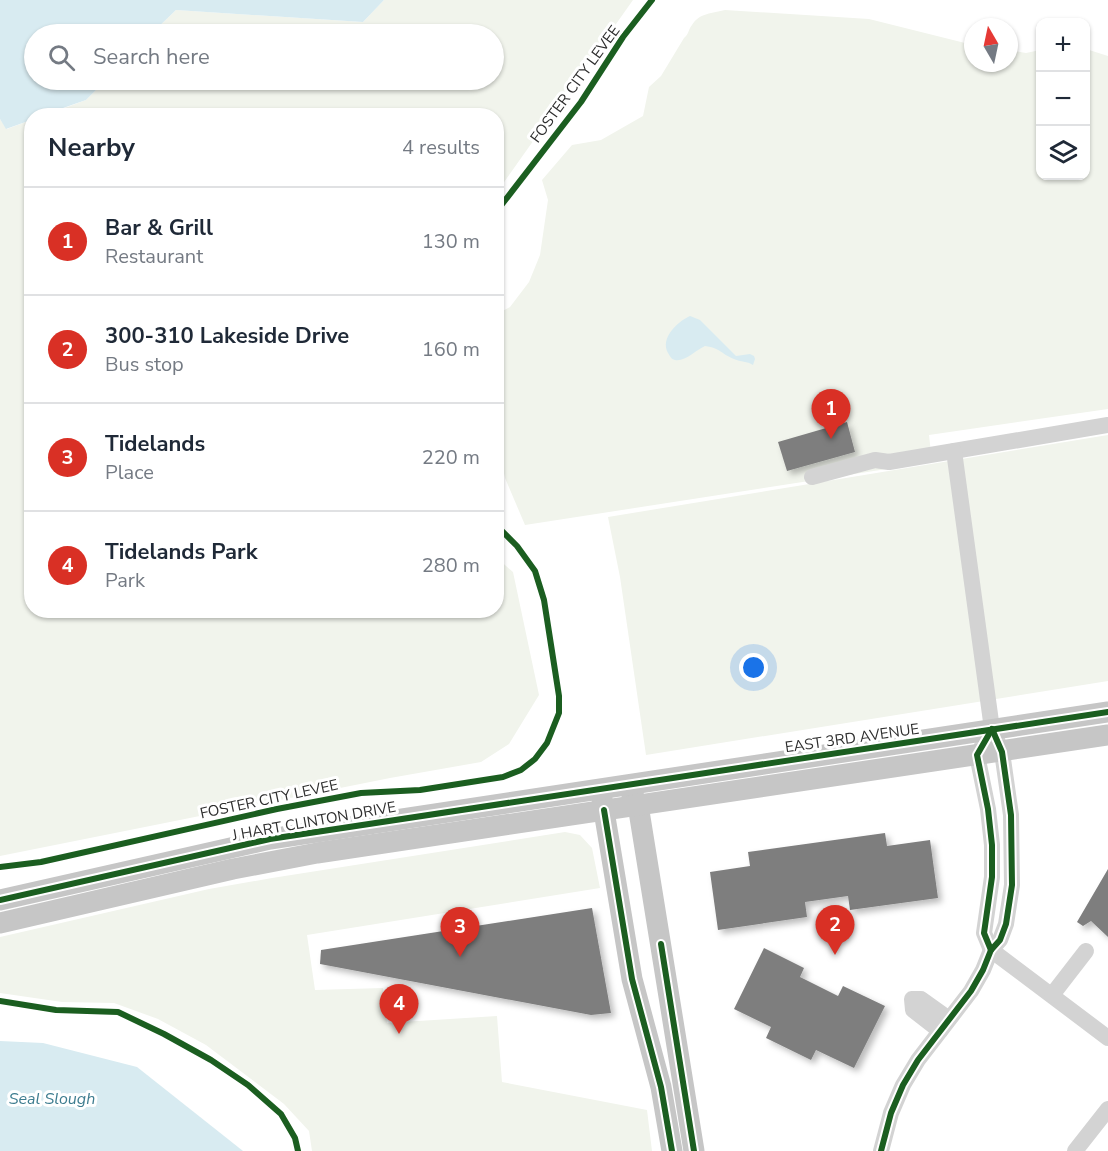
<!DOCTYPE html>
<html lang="en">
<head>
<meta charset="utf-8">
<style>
  body { margin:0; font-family:"Nunito Sans",sans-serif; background:#f6f6f7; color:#1f2937 }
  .controls { position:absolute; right:18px; top:18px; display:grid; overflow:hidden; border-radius:12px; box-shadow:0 2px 4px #0004 }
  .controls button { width:54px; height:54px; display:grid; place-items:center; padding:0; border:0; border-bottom:2px solid #e0e1e3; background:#fff; color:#1f2937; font:30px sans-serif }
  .compass { position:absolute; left:964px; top:18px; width:54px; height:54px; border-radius:50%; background:#fff; box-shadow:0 2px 4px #0004; rotate:351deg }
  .you { position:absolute; left:754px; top:668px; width:21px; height:21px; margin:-15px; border:4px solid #fff; border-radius:50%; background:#1a73e8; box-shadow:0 0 0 9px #1a73e833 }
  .badge { display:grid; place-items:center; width:39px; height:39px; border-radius:50%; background:#d93025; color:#fff; font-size:20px; font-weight:700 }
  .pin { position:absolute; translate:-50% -50px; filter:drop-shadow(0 2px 3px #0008) }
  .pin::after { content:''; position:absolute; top:32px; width:21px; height:18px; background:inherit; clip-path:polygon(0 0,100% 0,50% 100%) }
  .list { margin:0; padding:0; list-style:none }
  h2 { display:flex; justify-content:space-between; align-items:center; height:78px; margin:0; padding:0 24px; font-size:26px }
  h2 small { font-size:20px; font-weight:400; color:#747a83 }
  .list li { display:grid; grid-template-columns:39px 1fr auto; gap:18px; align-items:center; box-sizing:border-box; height:108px; padding:0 24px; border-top:2px solid #e0e1e3 }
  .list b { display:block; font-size:22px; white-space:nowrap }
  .list p { margin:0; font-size:20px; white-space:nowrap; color:#747a83 }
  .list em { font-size:20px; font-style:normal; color:#747a83 }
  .icon { flex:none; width:33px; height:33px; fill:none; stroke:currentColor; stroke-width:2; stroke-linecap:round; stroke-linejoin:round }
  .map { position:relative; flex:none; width:1108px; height:1151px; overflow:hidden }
  .search { position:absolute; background:#fff; box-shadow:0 2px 4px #0004; left:24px; top:24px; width:480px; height:66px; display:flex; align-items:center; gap:15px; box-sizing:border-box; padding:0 21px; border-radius:33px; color:#747a83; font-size:22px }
  .panel { position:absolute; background:#fff; box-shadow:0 2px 4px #0004; left:24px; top:108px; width:480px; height:510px; border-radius:24px }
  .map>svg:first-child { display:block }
</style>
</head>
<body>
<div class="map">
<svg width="1108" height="1151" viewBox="0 0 1108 1151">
  <defs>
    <filter id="shadow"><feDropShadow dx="4" dy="4" stdDeviation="3" flood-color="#0004"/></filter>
  </defs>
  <rect width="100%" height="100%" fill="#fff"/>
  <g fill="#f1f4ec">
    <path d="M 384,0 L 633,0 L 497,192 L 496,116 L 43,116 L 86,100 L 106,80 L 494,80 L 494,34 L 151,34 L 176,10 L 363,22 Z"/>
    <path d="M 725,10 L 869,19 L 973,45 L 973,63 L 1009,63 L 1009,50 L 1026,53 L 1040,50 L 1040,176 L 1086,176 L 1086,49 L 1108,56 L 1108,409 L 929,435 L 932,462 L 525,525 L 505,478 L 497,440 L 497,314 L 510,307 L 529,282 L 540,255 L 548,200 L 542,180 L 572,145 L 601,140 L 643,116 L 649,87 L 661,76 L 684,38 C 689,34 688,30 692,25 C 699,13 713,13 725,10 Z"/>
    <path d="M 0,119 L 7,129 L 31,120 L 32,610 L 496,610 L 497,558 L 513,572 L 539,695 L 509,744 L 481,762 L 390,778 L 0,856 Z"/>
    <path d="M 1108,435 L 1108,681 L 646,755 L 620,577 L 608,517 Z"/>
    <path d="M 565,832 L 580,835 L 592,848 L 600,888 L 307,935 L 315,990 L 383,988 L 387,1023 L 497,1016 L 502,1082 L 647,1110 L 652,1151 L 312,1151 L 309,1131 L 284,1104 L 206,1045 L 158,1019 L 114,1003 L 62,1002 L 0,993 L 0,937 L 209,889 L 272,878 Z"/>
  </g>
  <g fill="#d8ebf1">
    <path d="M 0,0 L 384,0 L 363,22 L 176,10 L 151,34 L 34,34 L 34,80 L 106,80 L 86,100 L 43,115 L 32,116 L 31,120 L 6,129 L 0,119 Z"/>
    <path d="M 690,316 L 700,320 L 736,356 L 750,354 L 754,356 L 755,359 L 753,365 C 747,361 741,362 734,359 C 721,354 721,348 705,346 C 696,350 685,362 675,360 C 671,359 670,356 668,353 C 660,338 677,322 690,316 Z"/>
    <path d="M 0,1041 L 43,1043 L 137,1067 L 243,1151 L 0,1151 Z"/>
  </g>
  <g fill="#7e7e7e" filter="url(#shadow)">
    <path d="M 847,422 L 855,452 L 787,471 L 778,442 Z"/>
    <path d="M 885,833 L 887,846 L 930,840 L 938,898 L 850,910 L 848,896 L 805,902 L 807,917 L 718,930 L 710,872 L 750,866 L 748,852 Z"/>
    <path d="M 1108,869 L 1108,937 L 1091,921 L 1083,926 L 1077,922 Z"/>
    <path d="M 592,908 L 611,1013 L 591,1015 L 320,964 L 321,950 Z"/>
    <path d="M 764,948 L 804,968 L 800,977 L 838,996 L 843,986 L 885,1006 L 854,1068 L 816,1050 L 811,1060 L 766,1038 L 771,1027 L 734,1009 Z"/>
  </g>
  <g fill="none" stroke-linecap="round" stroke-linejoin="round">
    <g stroke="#d3d3d3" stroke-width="16">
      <path d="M 812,477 L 875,460 L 889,462 L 1108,425"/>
      <path d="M 991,950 L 984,933 L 992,877 L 992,845 L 988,809 L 977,755 L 992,729"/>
      <path d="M 991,950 L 1108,1038"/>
      <path d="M 1052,995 L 1086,951"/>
      <path d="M 940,1031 L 913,1010 L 912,999 L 921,999 L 949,1019"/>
      <path d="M 881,1151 L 891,1113 L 903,1085 L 918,1060 L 971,991 L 983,970 L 991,950 L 1000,940 L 1006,924 L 1012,885 L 1011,815 L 1002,752 L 992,729 L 954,451"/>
      <path d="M 1075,1151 L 1108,1109"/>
    </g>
    <g stroke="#c6c6c6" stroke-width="21">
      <path d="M 631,792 L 638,805 L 694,1151"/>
      <path d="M 602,799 L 632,979 L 661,1087 L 672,1151"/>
      <path d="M 0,900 L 270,839 L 1108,712"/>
      <path d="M 0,923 L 233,869 L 317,853 L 1108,735"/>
    </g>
    <defs>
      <g id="cycleway">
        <path d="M 496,212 L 581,102 L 623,37 L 652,0"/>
        <path d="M 604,810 L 632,979 L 661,1087 L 672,1151"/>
        <path d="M 0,867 L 41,862 L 277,809 L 361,793 L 420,790 L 503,777 L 521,770 L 535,759 L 547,743 L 559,713 L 559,696 L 544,600 L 535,571 L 517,546 L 496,525"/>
        <path d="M 0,900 L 270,839 L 1108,712"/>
        <path d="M 661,944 L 694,1151"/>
        <path d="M 991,950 L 984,933 L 992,877 L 992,845 L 988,809 L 977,755 L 992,729"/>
        <path d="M 0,1001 L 56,1010 L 118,1012 L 164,1034 L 211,1060 L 248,1085 L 281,1114 L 295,1138 L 298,1151"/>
        <path d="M 881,1151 L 891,1113 L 903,1085 L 918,1060 L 971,991 L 983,970 L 991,950 L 1000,940 L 1006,924 L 1012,885 L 1011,815 L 1002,752 L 992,729"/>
      </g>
    </defs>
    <use href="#cycleway" stroke="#fff" stroke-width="10"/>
    <use href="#cycleway" stroke="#1b5e20" stroke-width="6"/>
  </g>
  <g text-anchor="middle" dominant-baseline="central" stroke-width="6" stroke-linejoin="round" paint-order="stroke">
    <g font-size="15" fill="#2e2e2e" stroke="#fff">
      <text transform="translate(575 84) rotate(-54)">FOSTER CITY LEVEE</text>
      <text transform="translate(852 738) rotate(-8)">EAST 3RD AVENUE</text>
      <text transform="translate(269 799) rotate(-12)">FOSTER CITY LEVEE</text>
      <text transform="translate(314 821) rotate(-10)">J HART CLINTON DRIVE</text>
    </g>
    <g font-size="16" font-style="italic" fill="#3d7c8f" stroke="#fff">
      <text x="52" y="1099">Seal Slough</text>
    </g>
  </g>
</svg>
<div class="controls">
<button>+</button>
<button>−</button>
<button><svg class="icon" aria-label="layers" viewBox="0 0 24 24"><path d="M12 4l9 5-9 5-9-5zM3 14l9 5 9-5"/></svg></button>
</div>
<svg class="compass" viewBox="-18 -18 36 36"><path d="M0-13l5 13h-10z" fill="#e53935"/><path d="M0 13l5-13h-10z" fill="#747a83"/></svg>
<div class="you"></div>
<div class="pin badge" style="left:831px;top:439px">1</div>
<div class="pin badge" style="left:835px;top:955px">2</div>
<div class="pin badge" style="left:460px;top:957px">3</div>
<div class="pin badge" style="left:399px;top:1034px">4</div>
<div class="search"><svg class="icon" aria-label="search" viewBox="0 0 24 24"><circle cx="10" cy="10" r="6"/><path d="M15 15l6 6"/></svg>Search here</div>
<section class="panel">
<h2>Nearby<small>4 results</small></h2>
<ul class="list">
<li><span class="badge">1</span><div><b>Bar &amp; Grill</b><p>Restaurant</p></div><em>130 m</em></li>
<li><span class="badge">2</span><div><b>300-310 Lakeside Drive</b><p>Bus stop</p></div><em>160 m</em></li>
<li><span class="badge">3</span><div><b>Tidelands</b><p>Place</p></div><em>220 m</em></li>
<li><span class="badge">4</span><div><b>Tidelands Park</b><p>Park</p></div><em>280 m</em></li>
</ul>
</section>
</div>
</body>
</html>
